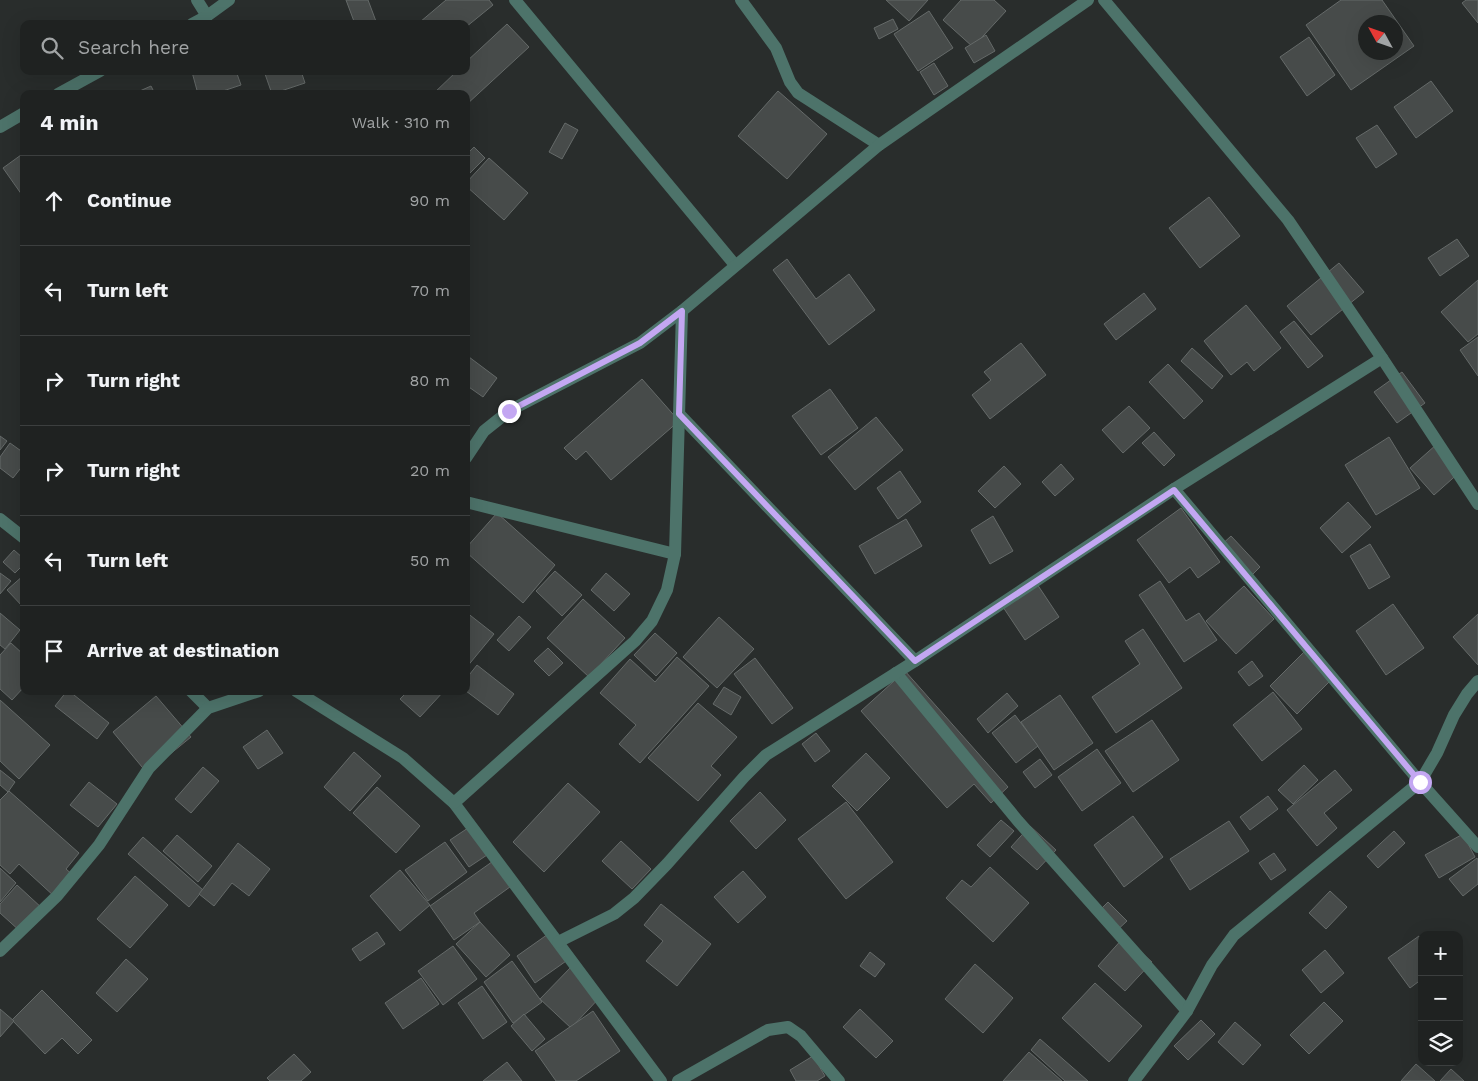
<!DOCTYPE html>
<html lang="en">
<head>
<meta charset="utf-8">
<style>
  body { margin:0; font-family:"Work Sans",sans-serif; background:#2c2f2e; color:#f1f3f6 }
  .controls { position:absolute; right:15px; bottom:15px; display:grid; overflow:hidden; border-radius:10px; box-shadow:0 5px 20px #0002 }
  .controls button { width:45px; height:45px; display:grid; place-items:center; padding:0; border:0; border-bottom:1px solid #3c3f3f; background:#1f2221; color:#f1f3f6; font:25px sans-serif }
  .compass { position:absolute; left:1358px; top:15px; width:45px; height:45px; border-radius:50%; background:#1f2221; box-shadow:0 5px 20px #0002; rotate:310deg }
  .stop { position:absolute; width:15px; height:15px; margin:-11px; border:4px solid #c3a7f2; border-radius:50%; background:#fff }
  .stop.end { background:#c3a7f2; border-color:#fff; box-shadow:0 1px 5px #0008 }
  .list { margin:0; padding:0; list-style:none }
  h2 { display:flex; justify-content:space-between; align-items:center; height:65px; margin:0; padding:0 20px; font-size:21px }
  h2 small { font-size:16px; font-weight:400; color:#a1a4a5 }
  .list li { display:grid; grid-template-columns:32px 1fr auto; gap:15px; align-items:center; box-sizing:border-box; height:90px; padding:0 20px; border-top:1px solid #3c3f3f }
  .list b { display:block; font-size:19px; white-space:nowrap }
  .list em { font-size:16px; font-style:normal; color:#a1a4a5 }
  .icon { flex:none; width:28px; height:28px; fill:none; stroke:currentColor; stroke-width:2; stroke-linecap:round; stroke-linejoin:round }
  .map { position:relative; flex:none; width:1478px; height:1081px; overflow:hidden }
  .search { position:absolute; background:#1f2221; box-shadow:0 5px 20px #0002; left:20px; top:20px; width:450px; height:55px; display:flex; align-items:center; gap:12px; box-sizing:border-box; padding:0 18px; border-radius:10px; color:#a1a4a5; font-size:19px }
  .panel { position:absolute; background:#1f2221; box-shadow:0 5px 20px #0002; left:20px; top:90px; width:450px; height:605px; border-radius:10px }
  .map>svg:first-child { display:block }
</style>
</head>
<body>
<div class="map">
<svg width="1478" height="1081" viewBox="0 0 1478 1081">
  <rect width="100%" height="100%" fill="#292d2c"/>
  <g fill="#474b4a" stroke="#656a69" fill-rule="evenodd">
    <path d="M 346,0 L 368,0 L 377,24 L 355,24 Z"/>
    <path d="M 446,0 L 489,0 L 493,5 L 466,27 L 466,24 L 422,24 L 420,22 Z"/>
    <path d="M 886,0 L 928,0 L 909,21 Z"/>
    <path d="M 961,0 L 994,0 L 1006,11 L 973,47 L 943,20 Z"/>
    <path d="M 1341,0 L 1382,0 L 1414,46 L 1351,90 L 1306,25 ZM 1366,22 L 1396,22 L 1396,52 L 1366,52 Z"/>
    <path d="M 1466,0 L 1478,0 L 1478,23 L 1462,3 Z"/>
    <path d="M 929,11 L 953,48 L 918,71 L 894,34 Z"/>
    <path d="M 893,19 L 898,29 L 879,39 L 874,28 Z"/>
    <path d="M 507,24 L 529,47 L 466,105 L 466,94 L 433,94 L 457,71 L 466,71 L 466,62 Z"/>
    <path d="M 986,35 L 995,51 L 974,63 L 965,48 Z"/>
    <path d="M 1309,37 L 1335,75 L 1307,96 L 1280,57 Z"/>
    <path d="M 934,63 L 948,86 L 934,95 L 920,72 Z"/>
    <path d="M 194,71 L 236,71 L 241,85 L 214,94 L 198,94 L 192,72 Z"/>
    <path d="M 264,71 L 301,71 L 305,83 L 272,94 Z"/>
    <path d="M 1431,81 L 1453,111 L 1416,138 L 1394,107 Z"/>
    <path d="M 151,86 L 155,94 L 133,94 Z"/>
    <path d="M 778,91 L 827,134 L 787,179 L 738,136 Z"/>
    <path d="M 565,123 L 578,130 L 562,159 L 549,152 Z"/>
    <path d="M 1377,125 L 1397,154 L 1376,168 L 1356,138 Z"/>
    <path d="M 474,147 L 485,158 L 466,177 L 466,155 Z"/>
    <path d="M 21,155 L 24,159 L 24,193 L 22,195 L 3,168 Z"/>
    <path d="M 489,158 L 528,193 L 504,220 L 466,186 L 466,183 Z"/>
    <path d="M 1209,197 L 1240,236 L 1200,268 L 1169,228 Z"/>
    <path d="M 1457,239 L 1469,256 L 1440,276 L 1428,258 Z"/>
    <path d="M 787,259 L 816,299 L 849,274 L 875,310 L 829,345 L 773,270 Z"/>
    <path d="M 1339,263 L 1364,292 L 1311,335 L 1287,306 Z"/>
    <path d="M 1478,280 L 1478,334 L 1468,342 L 1441,312 Z"/>
    <path d="M 1144,293 L 1156,309 L 1116,340 L 1104,324 Z"/>
    <path d="M 1246,305 L 1281,348 L 1254,371 L 1247,362 L 1231,375 L 1204,341 Z"/>
    <path d="M 1294,321 L 1323,356 L 1308,368 L 1280,332 Z"/>
    <path d="M 1478,337 L 1478,376 L 1460,350 Z"/>
    <path d="M 1021,343 L 1046,375 L 990,419 L 972,395 L 991,380 L 984,372 Z"/>
    <path d="M 1192,348 L 1223,376 L 1212,389 L 1181,361 Z"/>
    <path d="M 469,357 L 497,378 L 483,397 L 466,385 L 466,361 Z"/>
    <path d="M 1168,364 L 1203,401 L 1184,419 L 1149,382 Z"/>
    <path d="M 1402,372 L 1425,403 L 1397,423 L 1374,392 Z"/>
    <path d="M 642,379 L 679,421 L 611,480 L 586,451 L 576,460 L 564,448 Z"/>
    <path d="M 830,389 L 858,428 L 821,455 L 792,416 Z"/>
    <path d="M 1129,406 L 1150,428 L 1123,453 L 1102,430 Z"/>
    <path d="M 876,417 L 903,450 L 855,490 L 828,457 Z"/>
    <path d="M 1154,432 L 1175,455 L 1164,466 L 1142,443 Z"/>
    <path d="M 0,436 L 7,441 L 0,450 Z"/>
    <path d="M 1389,437 L 1420,488 L 1376,515 L 1345,465 Z"/>
    <path d="M 10,443 L 24,453 L 24,464 L 13,478 L 0,468 L 0,457 Z"/>
    <path d="M 1437,444 L 1461,471 L 1434,495 L 1410,468 Z"/>
    <path d="M 1061,464 L 1074,479 L 1055,496 L 1042,482 Z"/>
    <path d="M 1004,466 L 1021,484 L 995,508 L 978,491 Z"/>
    <path d="M 900,471 L 921,502 L 898,519 L 877,488 Z"/>
    <path d="M 1348,502 L 1371,527 L 1342,553 L 1320,528 Z"/>
    <path d="M 1181,508 L 1220,562 L 1198,578 L 1190,567 L 1169,583 L 1137,540 Z"/>
    <path d="M 497,513 L 555,565 L 523,603 L 466,552 L 466,548 Z"/>
    <path d="M 993,516 L 1013,551 L 990,564 L 971,530 Z"/>
    <path d="M 906,519 L 922,546 L 875,574 L 859,546 Z"/>
    <path d="M 1231,536 L 1260,567 L 1248,579 L 1218,548 Z"/>
    <path d="M 1370,544 L 1390,577 L 1369,589 L 1350,556 Z"/>
    <path d="M 14,550 L 24,559 L 24,564 L 15,573 L 3,562 Z"/>
    <path d="M 555,571 L 582,595 L 562,616 L 536,591 Z"/>
    <path d="M 0,573 L 11,581 L 0,594 Z"/>
    <path d="M 606,573 L 630,594 L 614,611 L 591,590 Z"/>
    <path d="M 24,575 L 24,608 L 7,590 Z"/>
    <path d="M 1160,581 L 1186,621 L 1199,613 L 1217,640 L 1184,662 L 1139,595 Z"/>
    <path d="M 1037,584 L 1059,617 L 1025,640 L 1003,607 Z"/>
    <path d="M 1244,586 L 1274,619 L 1236,654 L 1206,621 Z"/>
    <path d="M 583,599 L 625,638 L 589,677 L 547,638 Z"/>
    <path d="M 1393,604 L 1424,648 L 1386,675 L 1356,631 Z"/>
    <path d="M 466,612 L 494,634 L 466,668 Z"/>
    <path d="M 0,613 L 20,630 L 5,649 L 0,645 Z"/>
    <path d="M 1478,614 L 1478,665 L 1453,637 Z"/>
    <path d="M 519,616 L 531,627 L 509,651 L 497,640 Z"/>
    <path d="M 719,617 L 754,649 L 717,688 L 683,657 Z"/>
    <path d="M 1143,629 L 1182,688 L 1116,733 L 1092,697 L 1140,664 L 1125,641 Z"/>
    <path d="M 655,633 L 677,653 L 656,676 L 634,655 Z"/>
    <path d="M 11,643 L 24,655 L 24,687 L 12,700 L 0,689 L 0,655 Z"/>
    <path d="M 548,648 L 563,663 L 549,676 L 534,661 Z"/>
    <path d="M 1304,652 L 1331,680 L 1297,714 L 1270,686 Z"/>
    <path d="M 677,657 L 709,686 L 640,763 L 619,744 L 636,725 L 600,693 L 630,659 L 655,682 Z"/>
    <path d="M 755,658 L 793,708 L 772,724 L 734,674 Z"/>
    <path d="M 1252,661 L 1263,676 L 1249,686 L 1238,672 Z"/>
    <path d="M 477,665 L 514,694 L 498,715 L 466,691 L 466,679 Z"/>
    <path d="M 905,671 L 1008,787 L 991,803 L 974,784 L 947,808 L 861,711 Z"/>
    <path d="M 724,687 L 741,697 L 731,715 L 713,704 Z"/>
    <path d="M 67,691 L 69,691 L 109,723 L 97,739 L 55,706 Z"/>
    <path d="M 408,691 L 444,691 L 420,717 L 400,699 Z"/>
    <path d="M 1273,692 L 1302,729 L 1262,761 L 1233,725 Z"/>
    <path d="M 1007,693 L 1018,706 L 988,733 L 977,719 Z"/>
    <path d="M 1060,695 L 1093,743 L 1054,770 L 1021,722 Z"/>
    <path d="M 156,696 L 191,737 L 147,773 L 113,732 Z"/>
    <path d="M 0,700 L 50,745 L 19,779 L 0,761 Z"/>
    <path d="M 698,703 L 737,737 L 711,766 L 721,775 L 698,801 L 648,758 Z"/>
    <path d="M 1015,715 L 1038,746 L 1016,763 L 992,733 Z"/>
    <path d="M 1152,720 L 1179,760 L 1133,792 L 1105,751 Z"/>
    <path d="M 267,730 L 283,753 L 258,769 L 243,747 Z"/>
    <path d="M 816,733 L 830,751 L 815,762 L 802,744 Z"/>
    <path d="M 1097,749 L 1121,783 L 1082,811 L 1058,777 Z"/>
    <path d="M 354,752 L 381,776 L 350,811 L 324,787 Z"/>
    <path d="M 866,753 L 890,778 L 857,811 L 832,786 Z"/>
    <path d="M 1040,759 L 1052,775 L 1035,788 L 1023,772 Z"/>
    <path d="M 1304,765 L 1318,780 L 1293,804 L 1278,790 Z"/>
    <path d="M 203,767 L 219,781 L 191,813 L 175,799 Z"/>
    <path d="M 0,770 L 15,782 L 8,792 L 0,785 Z"/>
    <path d="M 1335,770 L 1352,790 L 1324,813 L 1337,828 L 1317,846 L 1287,810 Z"/>
    <path d="M 89,782 L 117,804 L 98,827 L 70,805 Z"/>
    <path d="M 568,783 L 600,812 L 544,872 L 513,842 Z"/>
    <path d="M 377,787 L 420,826 L 396,853 L 353,813 Z"/>
    <path d="M 9,791 L 79,853 L 66,869 L 74,876 L 55,897 L 19,864 L 10,874 L 0,865 L 0,800 Z"/>
    <path d="M 760,792 L 786,820 L 756,849 L 730,821 Z"/>
    <path d="M 1268,796 L 1278,809 L 1250,830 L 1240,817 Z"/>
    <path d="M 846,802 L 893,862 L 846,899 L 798,839 Z"/>
    <path d="M 1133,816 L 1163,857 L 1124,887 L 1094,845 Z"/>
    <path d="M 1001,820 L 1014,831 L 990,857 L 977,845 Z"/>
    <path d="M 1229,821 L 1249,851 L 1190,890 L 1170,859 Z"/>
    <path d="M 471,826 L 490,853 L 469,867 L 450,840 Z"/>
    <path d="M 1030,826 L 1056,850 L 1037,870 L 1011,847 Z"/>
    <path d="M 1394,831 L 1405,843 L 1378,868 L 1367,856 Z"/>
    <path d="M 1463,834 L 1475,857 L 1439,878 L 1425,855 Z"/>
    <path d="M 177,835 L 212,866 L 198,882 L 163,851 Z"/>
    <path d="M 143,837 L 203,890 L 189,907 L 128,854 Z"/>
    <path d="M 621,841 L 651,869 L 632,889 L 602,861 Z"/>
    <path d="M 445,842 L 467,872 L 428,901 L 405,870 Z"/>
    <path d="M 238,843 L 270,869 L 249,896 L 232,883 L 214,906 L 199,894 Z"/>
    <path d="M 1274,853 L 1286,870 L 1271,880 L 1259,863 Z"/>
    <path d="M 1477,858 L 1478,860 L 1478,884 L 1463,896 L 1449,879 Z"/>
    <path d="M 496,859 L 514,884 L 474,913 L 480,922 L 454,940 L 430,906 Z"/>
    <path d="M 990,867 L 1029,903 L 993,942 L 946,898 L 962,880 L 971,887 Z"/>
    <path d="M 0,868 L 16,883 L 0,902 Z"/>
    <path d="M 400,870 L 430,905 L 400,931 L 370,896 Z"/>
    <path d="M 743,871 L 766,897 L 738,923 L 714,897 Z"/>
    <path d="M 135,876 L 168,905 L 130,948 L 97,919 Z"/>
    <path d="M 17,885 L 43,909 L 21,932 L 0,913 L 0,904 Z"/>
    <path d="M 1330,891 L 1347,907 L 1326,929 L 1309,913 Z"/>
    <path d="M 1108,902 L 1127,921 L 1113,934 L 1095,915 Z"/>
    <path d="M 661,904 L 711,944 L 677,986 L 646,961 L 663,941 L 644,925 Z"/>
    <path d="M 480,922 L 510,955 L 486,977 L 456,944 Z"/>
    <path d="M 377,932 L 385,944 L 360,961 L 352,949 Z"/>
    <path d="M 551,932 L 569,959 L 535,983 L 517,956 Z"/>
    <path d="M 1419,936 L 1422,939 L 1422,979 L 1410,988 L 1388,958 Z"/>
    <path d="M 1124,937 L 1152,962 L 1125,991 L 1098,966 Z"/>
    <path d="M 453,946 L 477,979 L 443,1005 L 418,971 Z"/>
    <path d="M 1325,950 L 1344,973 L 1321,993 L 1302,970 Z"/>
    <path d="M 870,952 L 885,964 L 875,977 L 860,966 Z"/>
    <path d="M 126,959 L 148,979 L 117,1012 L 96,993 Z"/>
    <path d="M 512,961 L 542,1002 L 513,1023 L 484,982 Z"/>
    <path d="M 975,964 L 1013,998 L 983,1033 L 945,999 Z"/>
    <path d="M 573,965 L 603,994 L 571,1028 L 540,999 Z"/>
    <path d="M 421,978 L 439,1004 L 403,1029 L 385,1003 Z"/>
    <path d="M 1095,983 L 1142,1026 L 1109,1062 L 1062,1018 Z"/>
    <path d="M 482,986 L 507,1022 L 483,1039 L 458,1003 Z"/>
    <path d="M 42,990 L 92,1040 L 78,1054 L 62,1038 L 45,1054 L 12,1020 Z"/>
    <path d="M 1324,1002 L 1343,1021 L 1309,1054 L 1290,1035 Z"/>
    <path d="M 0,1009 L 14,1021 L 0,1037 Z"/>
    <path d="M 860,1009 L 893,1041 L 876,1058 L 843,1027 Z"/>
    <path d="M 593,1011 L 620,1051 L 576,1081 L 556,1081 L 535,1051 Z"/>
    <path d="M 524,1014 L 545,1039 L 532,1051 L 511,1026 Z"/>
    <path d="M 1201,1020 L 1215,1034 L 1188,1060 L 1174,1046 Z"/>
    <path d="M 1235,1022 L 1261,1045 L 1243,1065 L 1218,1042 Z"/>
    <path d="M 1040,1039 L 1088,1081 L 1065,1081 L 1031,1050 Z"/>
    <path d="M 1029,1052 L 1062,1081 L 1003,1081 Z"/>
    <path d="M 294,1054 L 311,1072 L 301,1081 L 270,1081 L 267,1078 Z"/>
    <path d="M 813,1056 L 825,1076 L 817,1081 L 796,1081 L 790,1070 Z"/>
    <path d="M 507,1062 L 522,1081 L 483,1081 Z"/>
    <path d="M 1416,1064 L 1435,1081 L 1401,1081 Z"/>
    <path d="M 1451,1069 L 1464,1081 L 1440,1081 Z"/>
  </g>
  <g fill="none" stroke-linecap="round" stroke-linejoin="round">
    <g stroke="#4d736a" stroke-width="12">
      <path d="M 197,0 L 207,16"/>
      <path d="M 515,0 L 735,265"/>
      <path d="M 741,0 L 776,48 L 790,82 L 798,93 L 879,145"/>
      <path d="M 1104,0 L 1288,220 L 1382,358 L 1478,504"/>
      <path d="M 192,24 L 207,16 L 229,0"/>
      <path d="M 58,94 L 100,71"/>
      <path d="M 0,127 L 24,113"/>
      <path d="M 679,414 L 915,661"/>
      <path d="M 466,458 L 484,431 L 509,411 L 640,343 L 682,311 L 879,145 L 1088,0"/>
      <path d="M 1174,489 L 1420,782 L 1478,847"/>
      <path d="M 466,502 L 675,554"/>
      <path d="M 0,519 L 24,538"/>
      <path d="M 896,673 L 1018,821 L 1187,1011"/>
      <path d="M 191,691 L 208,708"/>
      <path d="M 296,691 L 403,758 L 454,803 L 661,1081"/>
      <path d="M 454,803 L 635,641 L 652,621 L 667,590 L 675,554 L 682,311"/>
      <path d="M 558,942 L 614,914 L 634,898 L 667,864 L 744,777 L 766,755 L 915,661 L 1174,489 L 1382,358"/>
      <path d="M 0,951 L 57,896 L 99,845 L 149,768 L 208,708 L 259,691"/>
      <path d="M 678,1081 L 768,1030 L 788,1027 L 801,1036 L 839,1081"/>
      <path d="M 1134,1081 L 1187,1011 L 1212,965 L 1234,935 L 1420,782 L 1437,753 L 1454,715 L 1467,694 L 1478,681"/>
    </g>
  </g>
  <g fill="none" stroke-linecap="round" stroke-linejoin="round">
    <path stroke="#c3a7f2" stroke-width="6" d="M 509,411 L 640,343 L 682,311 L 679,414 L 915,661 L 1174,490 L 1420,782"/>
  </g>
</svg>
<div class="controls">
<button>+</button>
<button>−</button>
<button><svg class="icon" aria-label="layers" viewBox="0 0 24 24"><path d="M12 4l9 5-9 5-9-5zM3 14l9 5 9-5"/></svg></button>
</div>
<svg class="compass" viewBox="-18 -18 36 36"><path d="M0-13l5 13h-10z" fill="#e53935"/><path d="M0 13l5-13h-10z" fill="#a1a4a5"/></svg>
<div class="stop" style="left:1420px;top:782px"></div>
<div class="stop end" style="left:509px;top:411px"></div>
<div class="search"><svg class="icon" aria-label="search" viewBox="0 0 24 24"><circle cx="10" cy="10" r="6"/><path d="M15 15l6 6"/></svg>Search here</div>
<section class="panel">
<h2>4 min<small>Walk · 310 m</small></h2>
<ul class="list">
<li><svg class="icon" aria-label="ahead" viewBox="0 0 24 24"><path d="M12 20V5M6 11l6-6 6 6"/></svg><div><b>Continue</b></div><em>90 m</em></li>
<li><svg class="icon" aria-label="left" viewBox="0 0 24 24"><path d="M17 20v-9H6M10 6l-5 5 5 5"/></svg><div><b>Turn left</b></div><em>70 m</em></li>
<li><svg class="icon" aria-label="right" viewBox="0 0 24 24"><path d="M7 20v-9h11M14 6l5 5-5 5"/></svg><div><b>Turn right</b></div><em>80 m</em></li>
<li><svg class="icon" aria-label="right" viewBox="0 0 24 24"><path d="M7 20v-9h11M14 6l5 5-5 5"/></svg><div><b>Turn right</b></div><em>20 m</em></li>
<li><svg class="icon" aria-label="left" viewBox="0 0 24 24"><path d="M17 20v-9H6M10 6l-5 5 5 5"/></svg><div><b>Turn left</b></div><em>50 m</em></li>
<li><svg class="icon" aria-label="arrive" viewBox="0 0 24 24"><path d="M6 21V4h12l-3 4 3 4H6"/></svg><div><b>Arrive at destination</b></div></li>
</ul>
</section>
</div>
</body>
</html>
